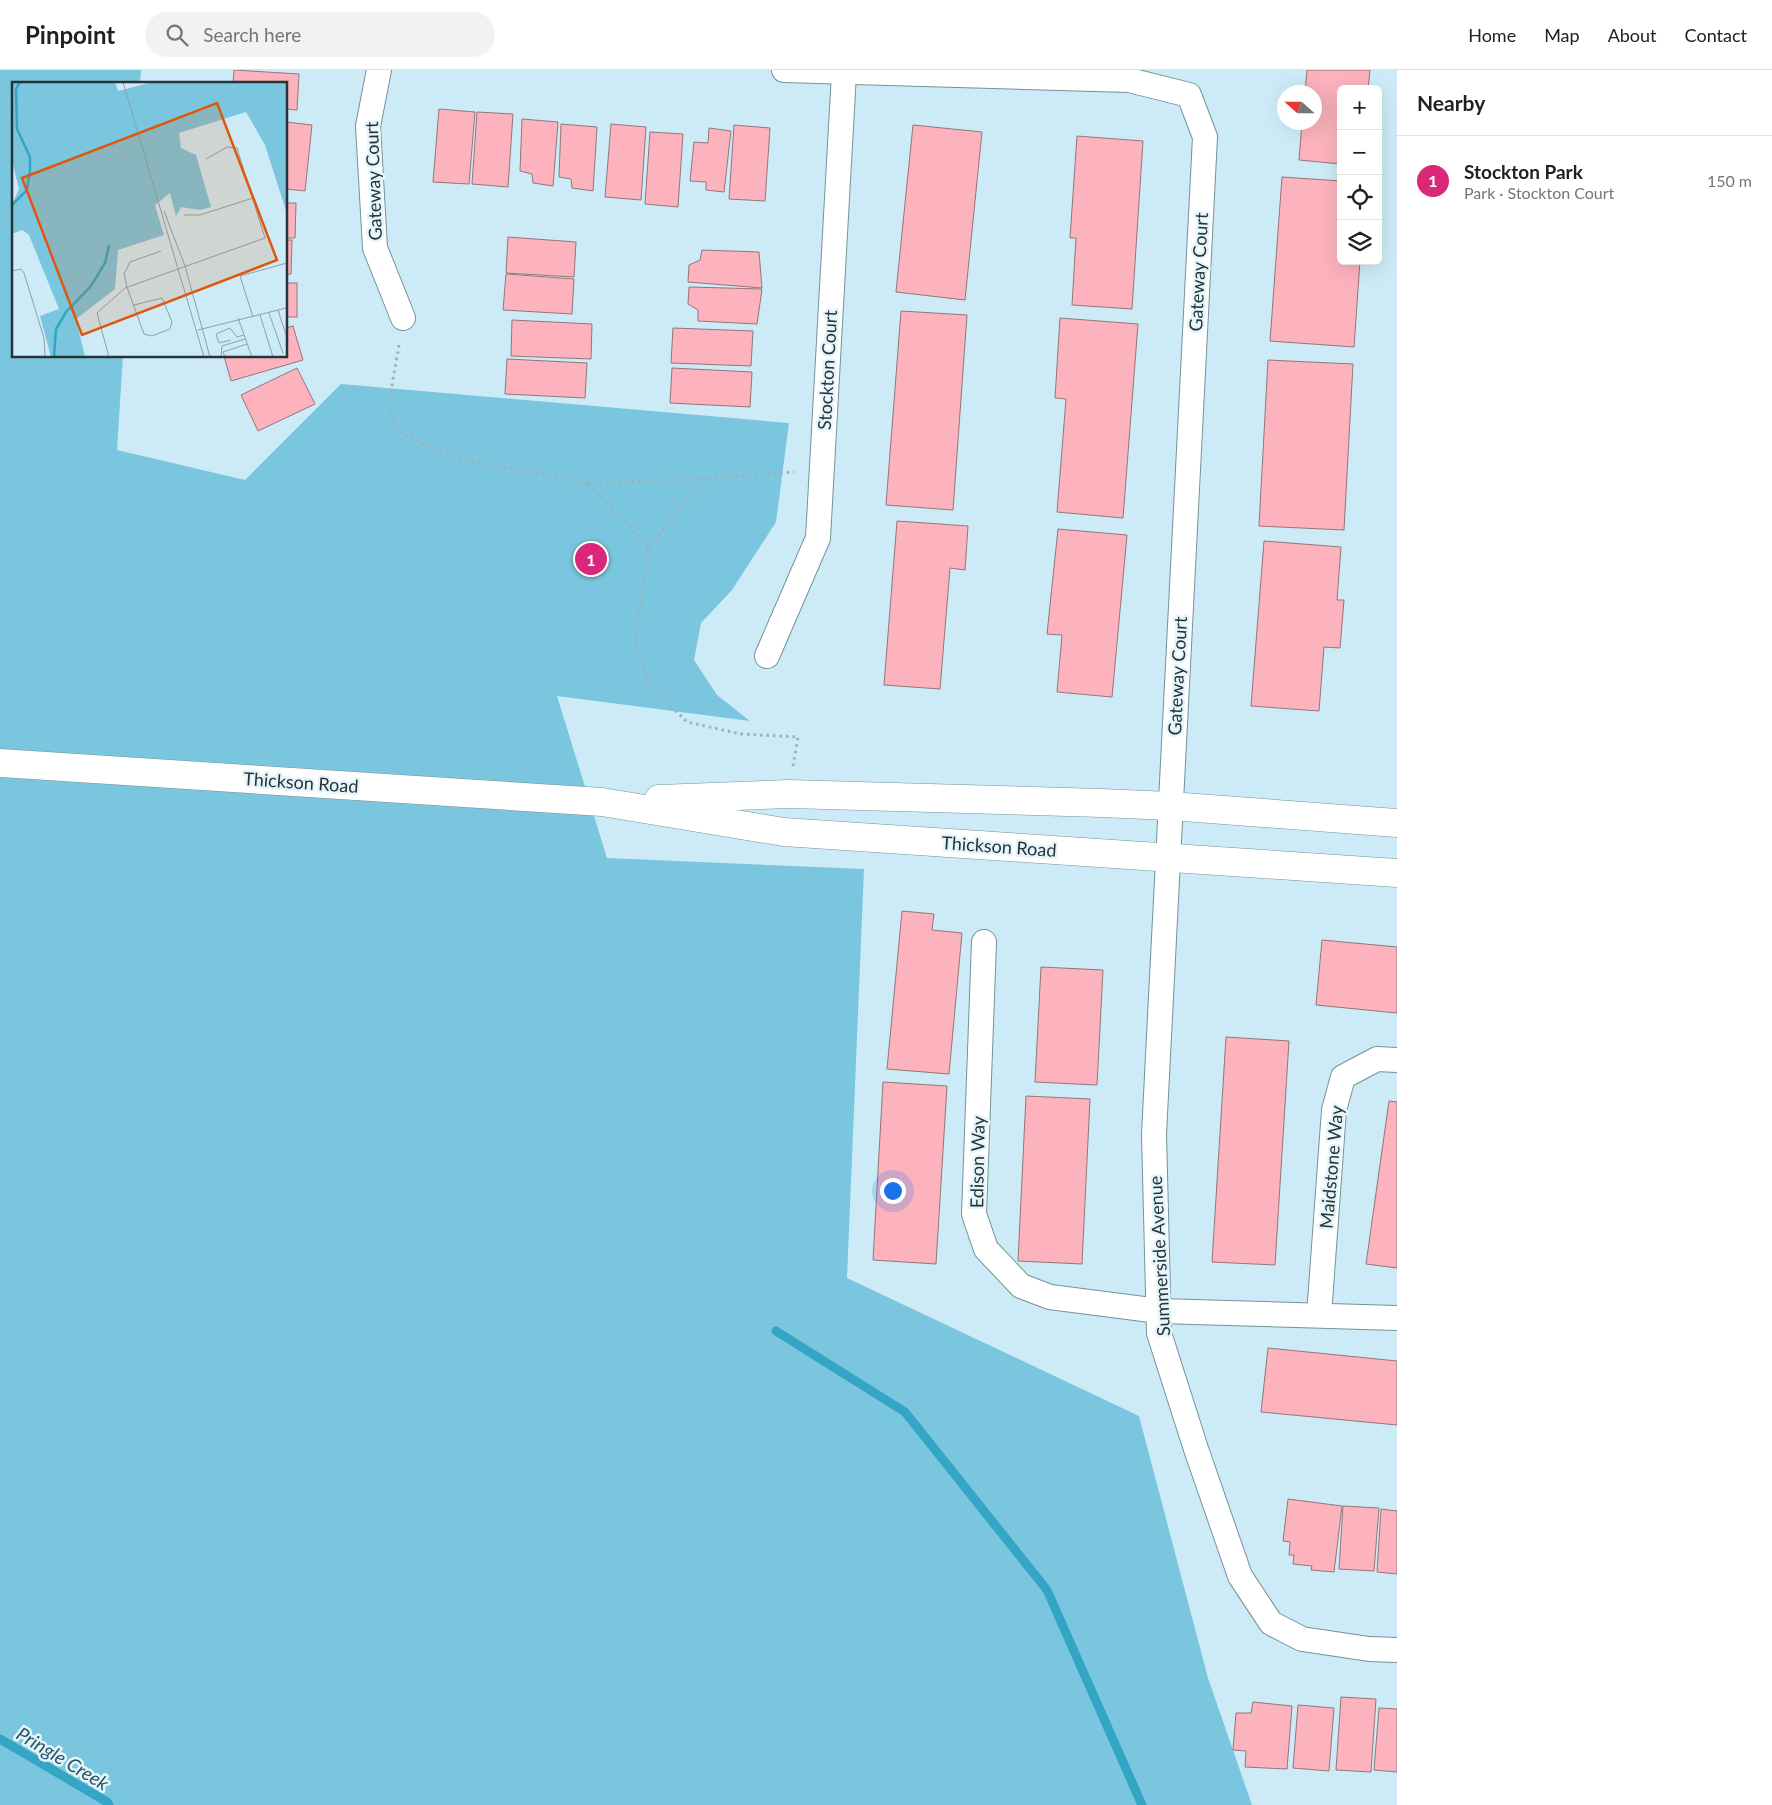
<!DOCTYPE html>
<html lang="en">
<head>
<meta charset="utf-8">
<style>
  body { margin:0; font-family:Lato,sans-serif; background:#f2f2f2; color:#202124 }
  .controls { position:absolute; right:15px; top:15px; display:grid; overflow:hidden; border-radius:8px; box-shadow:0 5px 20px #0002 }
  .controls button { width:45px; height:45px; display:grid; place-items:center; padding:0; border:0; border-bottom:1px solid #e0e0e0; background:#fff; color:#202124; font:25px sans-serif }
  .compass { position:absolute; left:1277px; top:15px; width:45px; height:45px; border-radius:50%; background:#fff; box-shadow:0 5px 20px #0002; rotate:291deg }
  .you { position:absolute; left:892px; top:1120px; width:18px; height:18px; margin:-12px; border:4px solid #fff; border-radius:50%; background:#1a73e8; box-shadow:0 0 0 8px #1a73e833 }
  .badge { display:grid; place-items:center; width:32px; height:32px; border-radius:50%; background:#db2777; color:#fff; font-size:16px; font-weight:700 }
  .pin { position:absolute; translate:-50% -50%; border:2px solid #fff; box-shadow:0 1px 5px #0006 }
  .list { margin:0; padding:0; list-style:none }
  h2 { display:flex; justify-content:space-between; align-items:center; height:65px; margin:0; padding:0 20px; font-size:21px }
  h2 small { font-size:16px; font-weight:400; color:#757577 }
  .list li { display:grid; grid-template-columns:32px 1fr auto; gap:15px; align-items:center; box-sizing:border-box; height:90px; padding:0 20px; border-top:1px solid #e0e0e0 }
  .list b { display:block; font-size:19px; white-space:nowrap }
  .list p { margin:0; font-size:16px; white-space:nowrap; color:#757577 }
  .list em { font-size:16px; font-style:normal; color:#757577 }
  .icon { flex:none; width:28px; height:28px; fill:none; stroke:currentColor; stroke-width:2; stroke-linecap:round; stroke-linejoin:round }
  .map { position:relative; flex:none; width:1397px; height:1735px; overflow:hidden }
  header { display:flex; align-items:center; gap:30px; box-sizing:border-box; height:70px; padding:0 25px; background:#fff; border-bottom:1px solid #e0e0e0 }
  header strong { font-size:24px }
  nav { display:flex; gap:28px; margin-inline-start:auto; font-size:18px }
  .search { width:350px; height:45px; background:#f2f2f2; display:flex; align-items:center; gap:12px; box-sizing:border-box; padding:0 18px; border-radius:28px; color:#757577; font-size:19px }
  main { display:flex }
  aside { flex:1; background:#fff }
  .map>svg:first-child { display:block }
</style>
</head>
<body>
<header>
<strong>Pinpoint</strong>
<div class="search"><svg class="icon" aria-label="search" viewBox="0 0 24 24"><circle cx="10" cy="10" r="6"/><path d="M15 15l6 6"/></svg>Search here</div>
<nav><a>Home</a><a>Map</a><a>About</a><a>Contact</a></nav>
</header>
<main>
<div class="map">
<svg width="1397" height="1735" viewBox="0 0 1397 1735">
  <rect width="100%" height="100%" fill="#cdebf6"/>
  <path fill="#7bc6df" d="M 0,0 L 141,0 L 140,14 L 14,14 L 14,286 L 123,286 L 117,380 L 245,410 L 341,314 L 789,353 L 776,452 L 732,520 L 701,553 L 694,590 L 717,625 L 750,651 L 557,626 L 607,788 L 864,799 L 847,1208 L 1139,1346 L 1208,1608 L 1252,1735 L 0,1735 Z"/>
  <g fill="none" stroke-linecap="round" stroke-linejoin="round">
    <g stroke="#34a5c4" stroke-width="9">
      <path d="M 776,1261 L 905,1342 L 1047,1520 L 1142,1735"/>
      <path d="M 0,1669 L 107,1732 L 109,1735"/>
    </g>
  </g>
  <g fill="#fcb3bd" stroke="#92767a">
    <path d="M 234,0 L 299,4 L 297,40 L 286,39 L 286,14 L 233,14 Z"/>
    <path d="M 1307,0 L 1370,0 L 1368,19 L 1341,19 L 1341,94 L 1299,90 L 1302,52 L 1314,52 L 1314,22 L 1305,22 Z"/>
    <path d="M 439,39 L 475,42 L 469,114 L 433,112 Z"/>
    <path d="M 477,42 L 513,44 L 508,117 L 472,114 Z"/>
    <path d="M 522,49 L 558,52 L 553,116 L 533,113 L 532,104 L 520,101 Z"/>
    <path d="M 286,52 L 312,55 L 305,121 L 286,119 Z"/>
    <path d="M 561,54 L 597,57 L 593,121 L 572,118 L 571,109 L 559,107 Z"/>
    <path d="M 611,54 L 646,57 L 641,130 L 605,127 Z"/>
    <path d="M 734,55 L 770,58 L 765,131 L 729,129 Z"/>
    <path d="M 913,55 L 982,62 L 965,230 L 896,222 Z"/>
    <path d="M 709,58 L 731,61 L 724,122 L 706,120 L 706,112 L 690,111 L 694,72 L 708,73 Z"/>
    <path d="M 650,62 L 683,64 L 678,137 L 645,134 Z"/>
    <path d="M 1077,66 L 1143,71 L 1132,239 L 1072,235 L 1076,168 L 1070,168 Z"/>
    <path d="M 1282,107 L 1341,111 L 1341,191 L 1360,191 L 1354,277 L 1270,271 Z"/>
    <path d="M 286,133 L 296,133 L 295,168 L 286,168 Z"/>
    <path d="M 508,167 L 576,172 L 574,207 L 506,203 Z"/>
    <path d="M 286,170 L 292,170 L 291,204 L 286,204 Z"/>
    <path d="M 702,180 L 759,182 L 762,218 L 688,212 L 689,195 L 700,190 Z"/>
    <path d="M 506,204 L 574,209 L 572,244 L 503,240 Z"/>
    <rect x="286" y="213" width="11" height="34"/>
    <path d="M 689,217 L 762,219 L 757,254 L 698,251 L 698,240 L 688,234 Z"/>
    <path d="M 901,241 L 967,245 L 953,440 L 886,435 Z"/>
    <path d="M 1060,248 L 1138,254 L 1123,448 L 1057,442 L 1066,329 L 1055,328 Z"/>
    <path d="M 512,250 L 592,254 L 591,289 L 511,286 Z"/>
    <path d="M 293,256 L 303,290 L 231,311 L 224,286 L 286,286 L 286,258 Z"/>
    <path d="M 673,258 L 753,261 L 751,296 L 671,293 Z"/>
    <path d="M 507,289 L 587,293 L 585,328 L 505,324 Z"/>
    <path d="M 1268,290 L 1353,294 L 1344,460 L 1259,456 Z"/>
    <path d="M 297,298 L 315,334 L 258,361 L 241,325 Z"/>
    <path d="M 672,298 L 752,302 L 750,337 L 670,333 Z"/>
    <path d="M 897,451 L 968,456 L 965,500 L 950,498 L 940,619 L 884,615 Z"/>
    <path d="M 1058,459 L 1127,465 L 1112,627 L 1057,622 L 1062,565 L 1047,564 Z"/>
    <path d="M 1264,471 L 1341,477 L 1337,530 L 1344,530 L 1340,578 L 1324,577 L 1319,641 L 1251,636 Z"/>
    <path d="M 902,841 L 934,844 L 932,860 L 962,863 L 949,1004 L 887,999 Z"/>
    <path d="M 1322,870 L 1397,877 L 1397,943 L 1316,935 Z"/>
    <path d="M 1041,897 L 1103,900 L 1097,1015 L 1035,1012 Z"/>
    <path d="M 1226,967 L 1289,971 L 1275,1195 L 1212,1192 Z"/>
    <path d="M 883,1012 L 947,1016 L 936,1194 L 873,1190 Z"/>
    <path d="M 1026,1026 L 1090,1029 L 1082,1194 L 1018,1191 Z"/>
    <path d="M 1389,1031 L 1397,1032 L 1397,1198 L 1366,1194 Z"/>
    <path d="M 1268,1278 L 1397,1291 L 1397,1355 L 1261,1342 Z"/>
    <path d="M 1288,1429 L 1342,1436 L 1334,1502 L 1311,1500 L 1312,1496 L 1293,1494 L 1294,1485 L 1289,1485 L 1290,1472 L 1283,1471 Z"/>
    <path d="M 1343,1436 L 1379,1438 L 1374,1501 L 1339,1499 Z"/>
    <path d="M 1381,1439 L 1397,1441 L 1397,1504 L 1377,1502 Z"/>
    <path d="M 1341,1627 L 1376,1629 L 1371,1702 L 1336,1700 Z"/>
    <path d="M 1253,1632 L 1292,1636 L 1287,1699 L 1245,1697 L 1246,1681 L 1233,1680 L 1236,1643 L 1251,1643 Z"/>
    <path d="M 1298,1635 L 1334,1638 L 1329,1701 L 1293,1698 Z"/>
    <path d="M 1379,1638 L 1397,1639 L 1397,1702 L 1374,1700 Z"/>
  </g>
  <g fill="none" stroke-linecap="round" stroke-linejoin="round">
    <defs>
      <g id="street">
        <path d="M 379,0 L 368,56 L 375,178 L 403,248"/>
        <path d="M 784,0 L 1129,10 L 1189,25 L 1205,67 L 1154,1064 L 1159,1263 L 1196,1379 L 1240,1506 L 1271,1553 L 1302,1569 L 1369,1579 L 1397,1580"/>
        <path d="M 767,586 L 818,468 L 844,3"/>
        <path d="M 984,872 L 974,1144 L 986,1179 L 1021,1216 L 1050,1227 L 1159,1241 L 1397,1248"/>
        <path d="M 1319,1245 L 1334,1040 L 1343,1007 L 1377,989 L 1397,990"/>
      </g>
      <g id="secondary">
        <path d="M 0,693 L 602,732 L 784,762 L 1397,803"/>
        <path d="M 659,729 L 789,724 L 1101,733 L 1170,736 L 1397,753"/>
      </g>
    </defs>
    <use href="#street" stroke="#75929b" stroke-width="26"/>
    <use href="#secondary" stroke="#75929b" stroke-width="29"/>
    <g stroke="#9ab2bb" stroke-width="3" stroke-dasharray="2.5 4" stroke-linecap="butt">
      <path d="M 399,275 L 389,333 L 396,361 L 456,388 L 589,413 L 701,409"/>
      <path d="M 589,413 L 649,478"/>
      <path d="M 793,696 L 798,667 L 741,664 L 687,652 L 649,615 L 635,571 L 649,478 L 702,409 L 794,402"/>
    </g>
    <use href="#street" stroke="#fff" stroke-width="24"/>
    <use href="#secondary" stroke="#fff" stroke-width="28"/>
  </g>
  <g text-anchor="middle" dominant-baseline="central" stroke-width="5" stroke-linejoin="round" paint-order="stroke">
    <g font-size="18" fill="#273337" stroke="#e4f6fc">
      <text transform="translate(373 111) rotate(-92)">Gateway Court</text>
      <text transform="translate(1198 202) rotate(-87)">Gateway Court</text>
      <text transform="translate(827 300) rotate(-87)">Stockton Court</text>
      <text transform="translate(1177 606) rotate(-87)">Gateway Court</text>
      <text transform="translate(301 712) rotate(4)">Thickson Road</text>
      <text transform="translate(999 776) rotate(4)">Thickson Road</text>
      <text transform="translate(977 1092) rotate(-89)">Edison Way</text>
      <text transform="translate(1331 1097) rotate(-85)">Maidstone Way</text>
      <text transform="translate(1159 1186) rotate(-93)">Summerside Avenue</text>
    </g>
    <g font-size="19" font-style="italic" fill="#275563" stroke="#e4f6fc">
      <text transform="translate(63 1688) rotate(31)">Pringle Creek</text>
    </g>
  </g>
  <g transform="translate(12 12)">
    <rect width="275" height="275" fill="#cdebf6"/>
    <path d="M 0,0 L 103,0 L 106,9 L 141,0 L 275,0 L 275,132 L 253,63 L 234,30 L 167,51 L 169,66 L 184,73 L 199,125 L 188,128 L 169,125 L 164,134 L 158,111 L 143,123 L 152,153 L 106,168 L 103,207 L 64,237 L 73,275 L 39,275 L 28,234 L 47,227 L 17,153 L 10,148 L 0,152 L 0,123 L 7,107 L 0,78 Z" fill="#7bc6df"/>
    <path fill="none" stroke="#34a5c4" stroke-width="2.5" d="M 0,123 L 15,108 L 18,89 L 18,75 L 5,47 L 4,7 L 8,0M 42,275 L 44,247 L 54,230 L 79,204 L 93,181 L 97,163"/>
    <path fill="none" stroke="#8ba1aa" stroke-width="1" d="M 111,0 L 192,275M 152,129 L 173,184 L 198,275M 172,133 L 188,133 L 241,116M 0,189 L 9,187 L 12,191 L 32,256 L 33,275M 122,223 L 150,216 L 160,240 L 158,247 L 140,254 L 132,252 L 115,205 L 112,192 L 118,180 L 149,169M 266,228 L 275,256M 257,231 L 271,271M 248,233 L 261,275M 241,235 L 228,194 L 275,181M 226,236 L 240,275M 186,248 L 274,226 L 275,229M 219,258 L 207,261 L 204,252 L 218,246 L 225,255 L 232,253M 97,275 L 85,231 L 113,206 L 253,156 L 225,66 L 215,65 L 194,77M 209,275 L 210,264 L 233,257M 213,275 L 211,270 L 235,262"/>
    <path fill="#de570e" fill-opacity="0.15" stroke="#de570e" stroke-width="2.5" d="M 205,21 L 265,178 L 70,253 L 10,96 Z"/>
    <rect width="275" height="275" fill="none" stroke="#273337" stroke-width="2.5"/>
  </g>
</svg>
<div class="controls">
<button>+</button>
<button>−</button>
<button><svg class="icon" aria-label="locate" viewBox="0 0 24 24"><circle cx="12" cy="12" r="6"/><path d="M12 2v4M12 18v4M2 12h4M18 12h4"/></svg></button>
<button><svg class="icon" aria-label="layers" viewBox="0 0 24 24"><path d="M12 4l9 5-9 5-9-5zM3 14l9 5 9-5"/></svg></button>
</div>
<svg class="compass" viewBox="-18 -18 36 36"><path d="M0-13l5 13h-10z" fill="#e53935"/><path d="M0 13l5-13h-10z" fill="#757577"/></svg>
<div class="you"></div>
<div class="pin badge" style="left:591px;top:489px">1</div>
</div>
<aside>
<h2>Nearby<small></small></h2>
<ul class="list">
<li><span class="badge">1</span><div><b>Stockton Park</b><p>Park · Stockton Court</p></div><em>150 m</em></li>
</ul>
</aside>
</main>
</body>
</html>
